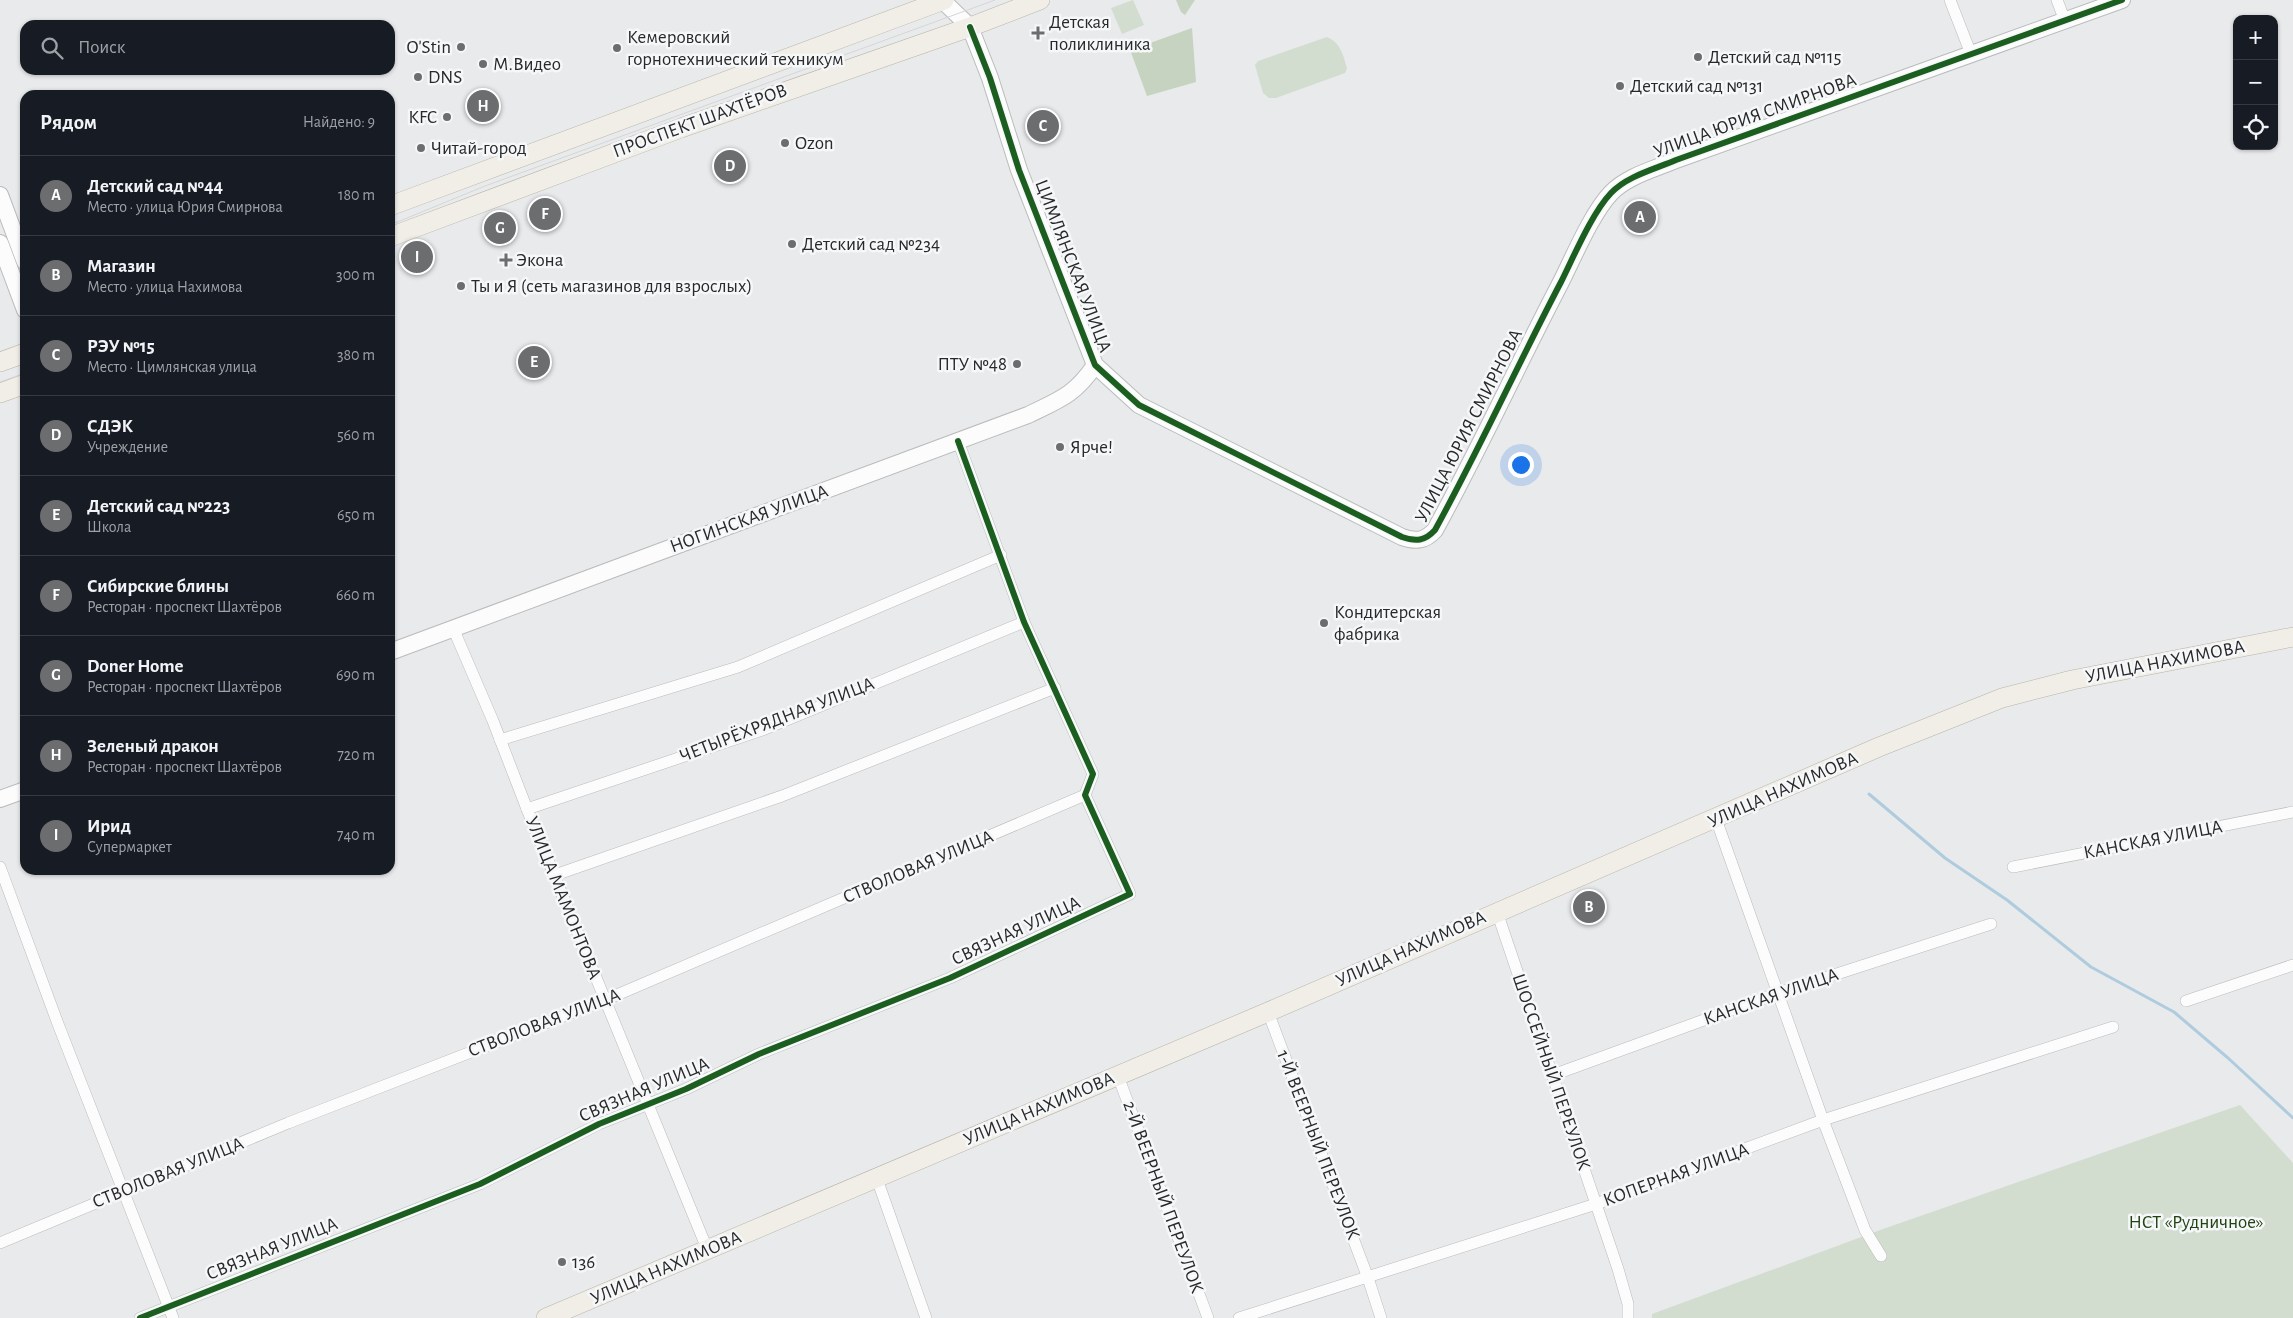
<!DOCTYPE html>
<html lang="ru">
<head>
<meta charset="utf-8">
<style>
  body { margin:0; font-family:"Alegreya Sans",sans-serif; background:#20242c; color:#f1f3f6 }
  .controls { position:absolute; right:15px; top:15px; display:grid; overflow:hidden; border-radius:10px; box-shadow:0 1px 4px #0004 }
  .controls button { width:45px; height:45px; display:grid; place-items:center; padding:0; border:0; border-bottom:1px solid #363941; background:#171b24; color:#f1f3f6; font:25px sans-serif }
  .you { position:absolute; left:1520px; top:464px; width:18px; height:18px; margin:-12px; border:4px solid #fff; border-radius:50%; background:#1a73e8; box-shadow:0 0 0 8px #1a73e833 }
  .badge { display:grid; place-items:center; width:32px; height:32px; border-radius:50%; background:#6c6d6e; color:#fff; font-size:16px; font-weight:700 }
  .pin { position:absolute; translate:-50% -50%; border:2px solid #fff; box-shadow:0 1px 5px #0006 }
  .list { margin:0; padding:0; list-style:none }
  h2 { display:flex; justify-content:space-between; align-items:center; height:65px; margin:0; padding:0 20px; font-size:21px }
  h2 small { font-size:16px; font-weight:400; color:#9ea1a6 }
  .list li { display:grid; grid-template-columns:32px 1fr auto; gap:15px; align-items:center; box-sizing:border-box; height:80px; padding:0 20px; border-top:1px solid #363941 }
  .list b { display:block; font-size:19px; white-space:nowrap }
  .list p { margin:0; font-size:16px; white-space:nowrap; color:#9ea1a6 }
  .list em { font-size:16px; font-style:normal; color:#9ea1a6 }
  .icon { flex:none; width:28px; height:28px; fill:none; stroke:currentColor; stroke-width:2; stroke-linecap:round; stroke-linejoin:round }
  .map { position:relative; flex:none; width:2293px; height:1318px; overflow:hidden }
  .search { position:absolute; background:#171b24; box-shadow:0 1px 4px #0004; left:20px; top:20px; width:375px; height:55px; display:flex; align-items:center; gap:12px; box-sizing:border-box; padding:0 18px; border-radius:15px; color:#9ea1a6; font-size:19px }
  .panel { position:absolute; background:#171b24; box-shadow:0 1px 4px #0004; left:20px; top:90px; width:375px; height:785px; border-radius:15px }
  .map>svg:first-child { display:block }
</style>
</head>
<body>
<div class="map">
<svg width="2293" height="1318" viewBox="0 0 2293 1318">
  <rect width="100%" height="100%" fill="#e9eaeb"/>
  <g fill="#d2ddd0">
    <path d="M 1133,0 L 1144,25 L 1122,34 L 1111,8 Z"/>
    <path d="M 1327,37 C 1341,43 1343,55 1347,68 L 1345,73 L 1276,98 L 1269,98 L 1263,93 L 1255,65 L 1258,61 Z"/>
    <path d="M 2240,1105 L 2293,1163 L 2293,1318 L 1652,1318 L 1652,1314 L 1883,1229 Z"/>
  </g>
  <g fill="#c5d3c0">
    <path d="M 1176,0 L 1195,0 L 1185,15 L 1181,12 Z"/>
    <path d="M 1192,28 L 1196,82 L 1147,96 L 1129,47 L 1130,38 L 1150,43 Z"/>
  </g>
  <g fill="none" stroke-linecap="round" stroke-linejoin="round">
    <path stroke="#afccde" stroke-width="3" d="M 1869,794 L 1945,858 L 2007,900 L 2091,967 L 2174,1012 L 2228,1058 L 2293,1118"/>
    <defs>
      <g id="street">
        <path d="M 1950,0 L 1971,54"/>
        <path d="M 2057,0 L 2065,21"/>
        <path d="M 453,628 L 493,721 L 527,809 L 708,1251"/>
        <path d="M 500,740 L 738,667 L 1001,555"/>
        <path d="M 527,809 L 765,729 L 1024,622"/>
        <path d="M 1716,819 L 1823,1120 L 1865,1230 L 1881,1256"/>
        <path d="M 0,867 L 58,1024 L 173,1318"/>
        <path d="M 2013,867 L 2293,812"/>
        <path d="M 555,875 L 782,796 L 1055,688"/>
        <path d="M 1497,912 L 1618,1269 L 1628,1304 L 1628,1318"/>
        <path d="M 2186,1001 L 2293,965"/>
        <path d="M 1268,1012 L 1368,1278 L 1381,1318"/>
        <path d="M 1553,1075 L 1778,993 L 1991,924"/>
        <path d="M 1118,1076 L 1208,1318"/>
        <path d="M 877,1179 L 926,1318"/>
        <path d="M 0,1243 L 288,1123 L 605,1000 L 1085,795"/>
        <path d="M 140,1318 L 480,1184 L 599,1124 L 686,1089 L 759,1054 L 950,978 L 1130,894 L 1085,795 L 1093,774 L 1024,622 L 958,441"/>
        <path d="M 1239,1318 L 1596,1204 L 1823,1120 L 2113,1027"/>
      </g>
      <g id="secondary">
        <path d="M 942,0 L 970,27 L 990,78 L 1019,170 L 1095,365 L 1139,405 L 1402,537 C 1416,542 1425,541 1435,530 C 1480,448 1518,364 1561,282 C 1574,256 1592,213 1611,193 C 1627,176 1655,169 1676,160 L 2122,0"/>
        <path d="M 0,195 L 25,262"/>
        <path d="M 0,243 L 25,310"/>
        <path d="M 390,652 L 1028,415 C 1059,400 1075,395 1095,365"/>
        <path d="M 0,799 L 25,790"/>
      </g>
      <g id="primary">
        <path d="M 390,206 L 944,0"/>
        <path d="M 390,237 L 681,128 L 970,27 L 1040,0"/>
        <path d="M 0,362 L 25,353"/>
        <path d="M 0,393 L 25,384"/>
        <path d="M 546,1318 L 1268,1012 L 1879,747 L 2002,698 L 2072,680 L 2293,637"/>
      </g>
    </defs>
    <use href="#street" stroke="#babbbc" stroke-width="12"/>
    <use href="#secondary" stroke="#babbbc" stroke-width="18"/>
    <use href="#primary" stroke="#b8b4a9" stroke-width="20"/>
    <use href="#street" stroke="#fcfcfc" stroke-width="11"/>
    <use href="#secondary" stroke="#fcfcfc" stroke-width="16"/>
    <use href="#primary" stroke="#f1eee8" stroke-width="19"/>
    <g stroke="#d6d6d7" stroke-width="1">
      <path d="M 390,225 L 485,186 L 995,0"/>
      <path d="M 0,382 L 25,373"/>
    </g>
    <defs>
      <g id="cycleway">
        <path d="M 970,27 L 990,78 L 1019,170 L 1095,365 L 1139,405 L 1402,537 C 1416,542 1425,541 1435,530 C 1480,448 1518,364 1561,282 C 1574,256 1592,213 1611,193 C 1627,176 1655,169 1676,160 L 2122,0"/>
        <path d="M 140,1318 L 480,1184 L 599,1124 L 686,1089 L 759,1054 L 950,978 L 1130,894 L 1085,795 L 1093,774 L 1024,622 L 958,441"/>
      </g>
    </defs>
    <use href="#cycleway" stroke="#f5f7f9" stroke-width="9"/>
    <use href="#cycleway" stroke="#1b5e20" stroke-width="6"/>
  </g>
  <g fill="#6c6d6e" stroke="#f5f7f9" stroke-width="2">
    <path d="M1035.5 25.5h5v5h5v5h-5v5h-5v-5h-5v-5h5z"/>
    <circle cx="461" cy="47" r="5"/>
    <circle cx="617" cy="48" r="5"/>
    <circle cx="1698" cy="57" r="5"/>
    <circle cx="483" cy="64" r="5"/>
    <circle cx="418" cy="77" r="5"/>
    <circle cx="1620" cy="86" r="5"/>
    <circle cx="447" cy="117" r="5"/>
    <circle cx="785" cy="143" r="5"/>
    <circle cx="421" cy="148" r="5"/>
    <circle cx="792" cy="244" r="5"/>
    <path d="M503.5 252.5h5v5h5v5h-5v5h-5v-5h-5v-5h5z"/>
    <circle cx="461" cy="286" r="5"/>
    <circle cx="1017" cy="364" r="5"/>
    <circle cx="1060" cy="447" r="5"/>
    <circle cx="1324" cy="623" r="5"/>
    <circle cx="562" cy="1262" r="5"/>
  </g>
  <g text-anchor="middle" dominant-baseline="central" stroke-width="5" stroke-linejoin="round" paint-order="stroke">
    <g font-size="19" fill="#29292a" stroke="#f5f7f9" text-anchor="start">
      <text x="1049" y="22">Детская<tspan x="1049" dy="22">поликлиника</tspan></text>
      <text x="627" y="37">Кемеровский<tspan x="627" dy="22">горнотехнический техникум</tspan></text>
      <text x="451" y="47" text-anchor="end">O'Stin</text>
      <text x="1708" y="57">Детский сад №115</text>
      <text x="493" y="64">М.Видео</text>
      <text x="428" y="77">DNS</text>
      <text x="1630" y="86">Детский сад №131</text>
      <text x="437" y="117" text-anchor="end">KFC</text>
      <text x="795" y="143">Ozon</text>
      <text x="431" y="148">Читай-город</text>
      <text x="802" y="244">Детский сад №234</text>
      <text x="516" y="260">Экона</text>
      <text x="471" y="286">Ты и Я (сеть магазинов для взрослых)</text>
      <text x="1007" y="364" text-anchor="end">ПТУ №48</text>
      <text x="1070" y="447">Ярче!</text>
      <text x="1334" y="612">Кондитерская<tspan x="1334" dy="22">фабрика</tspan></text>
      <text x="572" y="1262">136</text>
    </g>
    <g font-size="19" fill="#29292a" stroke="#f5f7f9">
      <text transform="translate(1755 116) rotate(-20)">УЛИЦА ЮРИЯ СМИРНОВА</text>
      <text transform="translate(700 121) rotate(-20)">ПРОСПЕКТ ШАХТЁРОВ</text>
      <text transform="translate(1073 266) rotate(69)">ЦИМЛЯНСКАЯ УЛИЦА</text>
      <text transform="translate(1469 426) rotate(-63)">УЛИЦА ЮРИЯ СМИРНОВА</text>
      <text transform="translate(749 519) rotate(-20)">НОГИНСКАЯ УЛИЦА</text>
      <text transform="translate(2165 662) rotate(-11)">УЛИЦА НАХИМОВА</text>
      <text transform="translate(777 720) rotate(-21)">ЧЕТЫРЁХРЯДНАЯ УЛИЦА</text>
      <text transform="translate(1783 790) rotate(-24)">УЛИЦА НАХИМОВА</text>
      <text transform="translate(2153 840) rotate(-11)">КАНСКАЯ УЛИЦА</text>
      <text transform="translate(918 867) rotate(-23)">СТВОЛОВАЯ УЛИЦА</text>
      <text transform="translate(563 898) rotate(68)">УЛИЦА МАМОНТОВА</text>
      <text transform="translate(1016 931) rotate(-25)">СВЯЗНАЯ УЛИЦА</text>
      <text transform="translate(1411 949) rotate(-24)">УЛИЦА НАХИМОВА</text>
      <text transform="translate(1771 997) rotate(-19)">КАНСКАЯ УЛИЦА</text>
      <text transform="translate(544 1023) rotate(-21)">СТВОЛОВАЯ УЛИЦА</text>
      <text transform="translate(1551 1072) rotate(71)">ШОССЕЙНЫЙ ПЕРЕУЛОК</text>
      <text transform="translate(644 1090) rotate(-23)">СВЯЗНАЯ УЛИЦА</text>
      <text transform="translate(1039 1109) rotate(-23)">УЛИЦА НАХИМОВА</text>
      <text transform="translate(1318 1145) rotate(69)">1-Й ВЕЕРНЫЙ ПЕРЕУЛОК</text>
      <text transform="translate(168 1173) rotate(-22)">СТВОЛОВАЯ УЛИЦА</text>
      <text transform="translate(1676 1175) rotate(-20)">КОПЕРНАЯ УЛИЦА</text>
      <text transform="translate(1163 1197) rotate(70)">2-Й ВЕЕРНЫЙ ПЕРЕУЛОК</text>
      <text transform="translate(272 1249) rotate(-22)">СВЯЗНАЯ УЛИЦА</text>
      <text transform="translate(666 1268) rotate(-23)">УЛИЦА НАХИМОВА</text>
    </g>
    <g font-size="19" fill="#214311" stroke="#f5f7f9">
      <text x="2196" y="1222">НСТ «Рудничное»</text>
    </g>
  </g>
</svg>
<div class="controls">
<button>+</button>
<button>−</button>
<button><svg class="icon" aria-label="locate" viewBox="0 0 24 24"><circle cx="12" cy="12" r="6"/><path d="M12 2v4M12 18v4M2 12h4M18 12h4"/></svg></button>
</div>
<div class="you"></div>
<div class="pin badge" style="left:1640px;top:217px">A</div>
<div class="pin badge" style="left:1589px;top:907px">B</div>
<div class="pin badge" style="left:1043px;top:126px">C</div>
<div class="pin badge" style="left:730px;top:166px">D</div>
<div class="pin badge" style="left:534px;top:362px">E</div>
<div class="pin badge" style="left:545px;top:214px">F</div>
<div class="pin badge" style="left:500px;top:228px">G</div>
<div class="pin badge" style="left:483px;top:106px">H</div>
<div class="pin badge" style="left:417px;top:257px">I</div>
<div class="search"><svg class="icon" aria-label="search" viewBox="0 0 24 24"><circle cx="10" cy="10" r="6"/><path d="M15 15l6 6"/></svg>Поиск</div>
<section class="panel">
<h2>Рядом<small>Найдено: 9</small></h2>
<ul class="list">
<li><span class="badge">A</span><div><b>Детский сад №44</b><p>Место · улица Юрия Смирнова</p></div><em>180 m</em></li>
<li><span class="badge">B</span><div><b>Магазин</b><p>Место · улица Нахимова</p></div><em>300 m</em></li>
<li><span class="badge">C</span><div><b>РЭУ №15</b><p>Место · Цимлянская улица</p></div><em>380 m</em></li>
<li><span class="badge">D</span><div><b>СДЭК</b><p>Учреждение</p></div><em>560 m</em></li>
<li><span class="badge">E</span><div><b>Детский сад №223</b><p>Школа</p></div><em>650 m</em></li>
<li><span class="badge">F</span><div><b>Сибирские блины</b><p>Ресторан · проспект Шахтёров</p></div><em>660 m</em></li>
<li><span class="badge">G</span><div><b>Doner Home</b><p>Ресторан · проспект Шахтёров</p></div><em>690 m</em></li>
<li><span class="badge">H</span><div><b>Зеленый дракон</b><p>Ресторан · проспект Шахтёров</p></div><em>720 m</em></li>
<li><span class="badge">I</span><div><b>Ирид</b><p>Супермаркет</p></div><em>740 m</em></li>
</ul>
</section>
</div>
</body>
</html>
